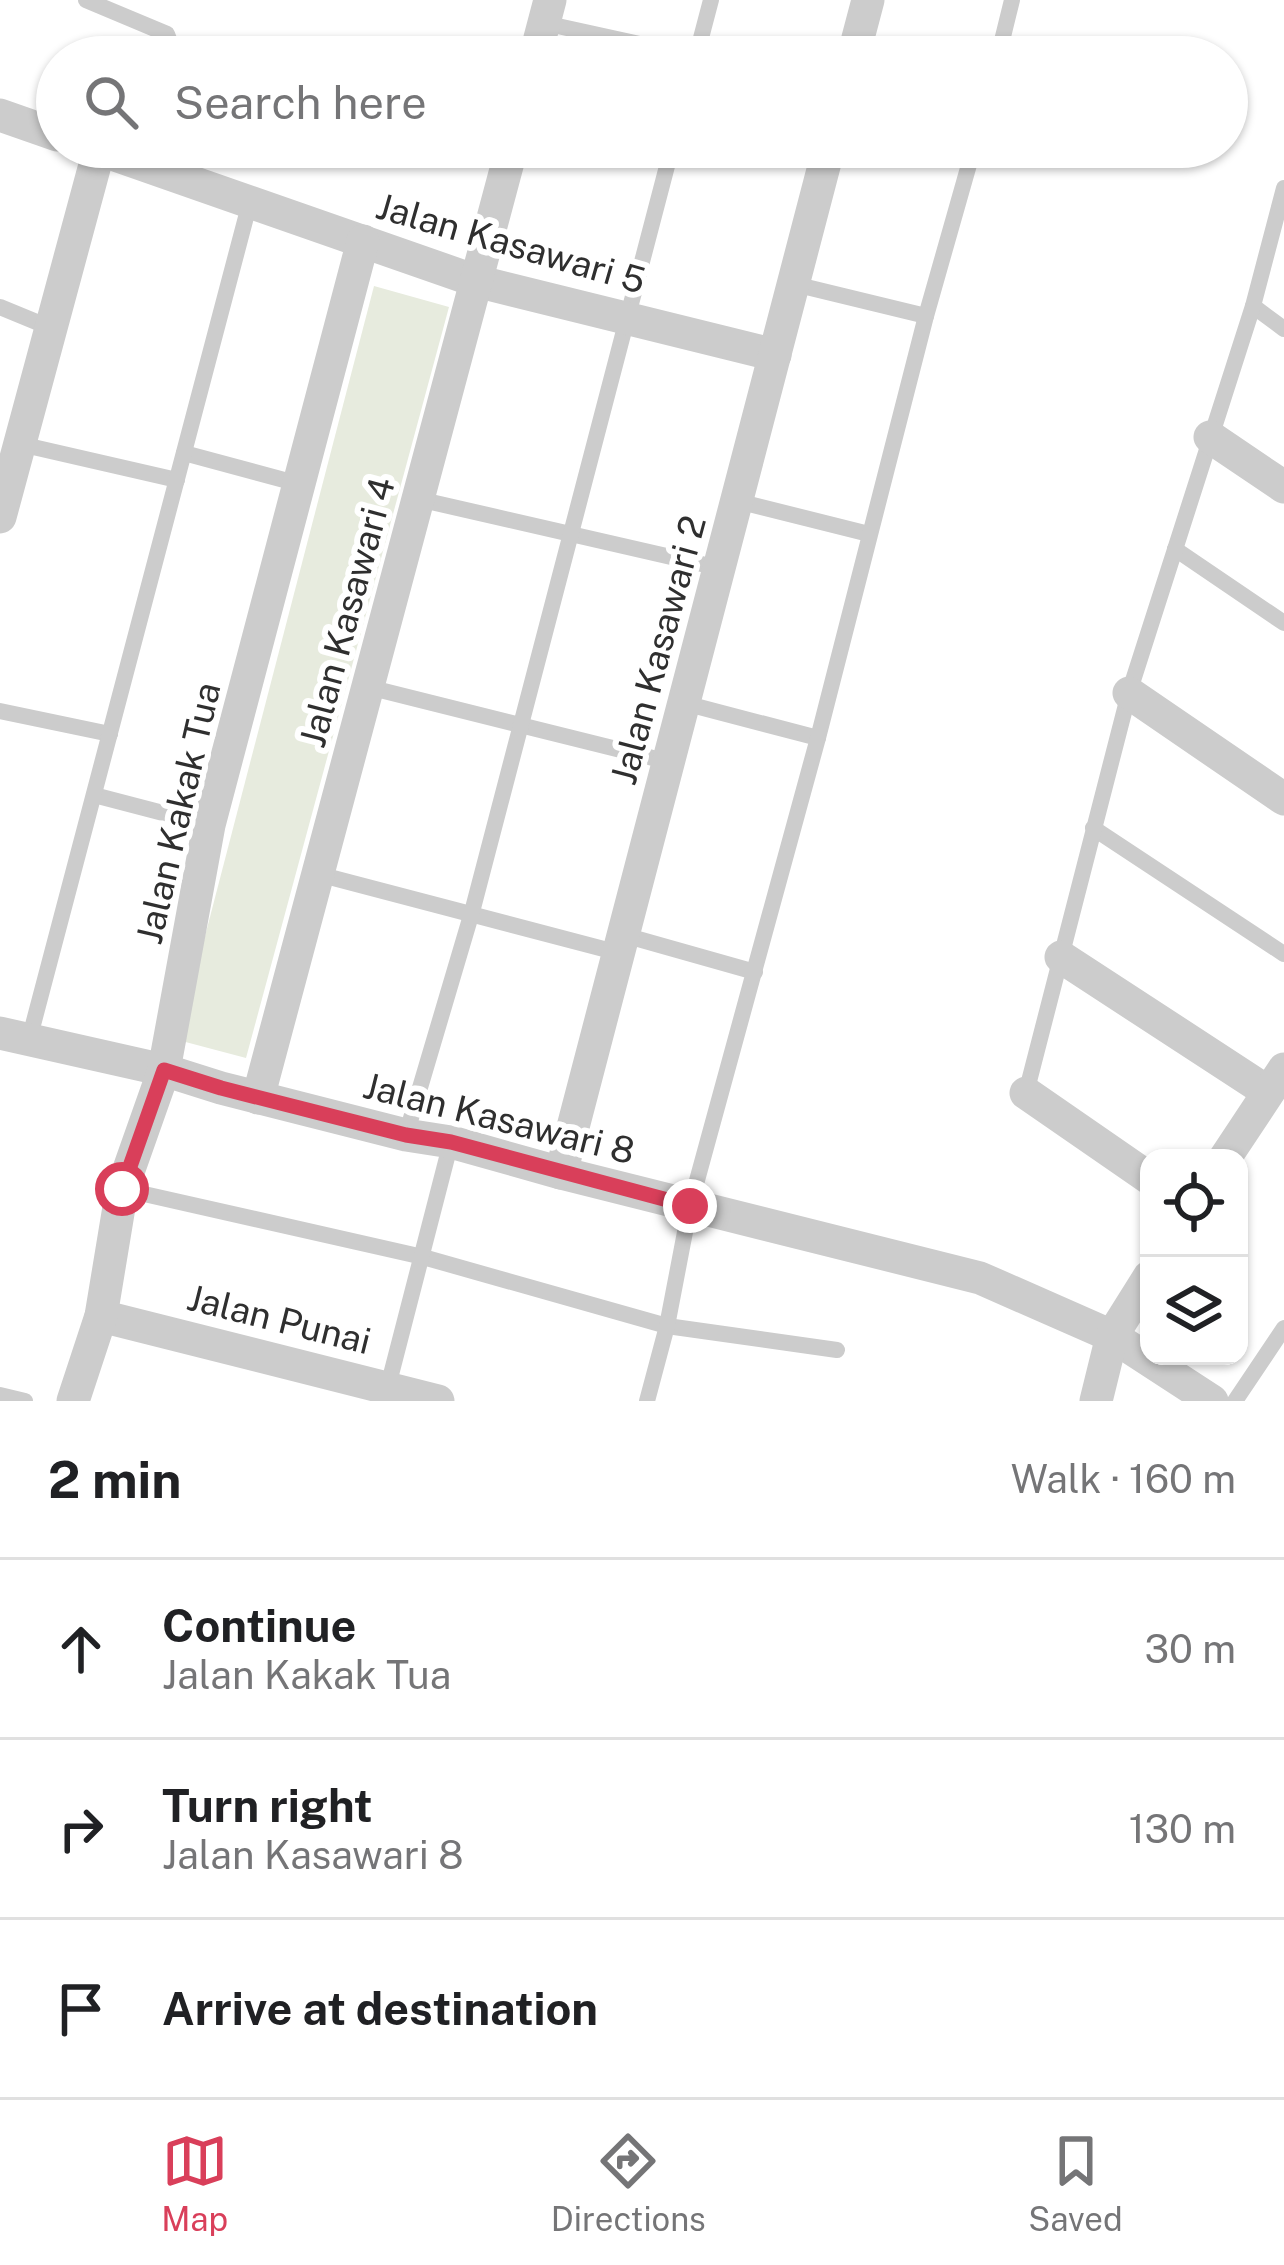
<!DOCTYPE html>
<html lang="en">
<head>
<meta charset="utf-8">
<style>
  body { margin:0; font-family:"Public Sans",sans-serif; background:#f6f6f6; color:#202124 }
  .controls { position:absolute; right:36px; bottom:36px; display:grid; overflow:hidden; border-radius:24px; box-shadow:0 3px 9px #0004 }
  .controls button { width:108px; height:108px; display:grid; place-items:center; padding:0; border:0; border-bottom:3px solid #e0e0e0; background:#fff; color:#202124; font:60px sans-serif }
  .stop { position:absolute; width:36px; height:36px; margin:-27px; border:9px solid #d93f5a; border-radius:50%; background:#fff }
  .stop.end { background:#d93f5a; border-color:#fff; box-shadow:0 3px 12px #0008 }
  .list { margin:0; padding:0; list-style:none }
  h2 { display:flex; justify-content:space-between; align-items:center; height:156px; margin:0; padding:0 48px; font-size:51px }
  h2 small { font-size:39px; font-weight:400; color:#757577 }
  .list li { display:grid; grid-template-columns:78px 1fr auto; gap:36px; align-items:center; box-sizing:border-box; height:180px; padding:0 48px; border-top:3px solid #e0e0e0 }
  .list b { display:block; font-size:45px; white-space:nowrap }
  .list p { margin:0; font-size:39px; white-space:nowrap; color:#757577 }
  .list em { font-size:39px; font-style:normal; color:#757577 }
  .icon { flex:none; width:66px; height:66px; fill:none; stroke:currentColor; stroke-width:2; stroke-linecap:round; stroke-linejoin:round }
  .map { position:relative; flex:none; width:1284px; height:1401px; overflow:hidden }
  .search { position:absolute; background:#fff; box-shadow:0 3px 9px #0004; left:36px; right:36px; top:36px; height:132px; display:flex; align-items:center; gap:30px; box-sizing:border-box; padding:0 42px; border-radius:66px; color:#757577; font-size:45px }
  .sheet { height:696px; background:#fff }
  nav { display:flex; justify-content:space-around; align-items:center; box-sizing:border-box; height:168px; border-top:3px solid #e0e0e0; background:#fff; font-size:33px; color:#757577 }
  nav a { display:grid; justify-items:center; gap:6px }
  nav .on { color:#d93f5a }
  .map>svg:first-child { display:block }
</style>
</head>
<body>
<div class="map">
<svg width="1284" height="1401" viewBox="0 0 1284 1401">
  <rect width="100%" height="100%" fill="#fff"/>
  <path fill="#e7ebde" d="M 374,286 L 449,307 L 246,1058 L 178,1040 Z"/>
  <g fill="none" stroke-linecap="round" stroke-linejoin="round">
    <g stroke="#ccc" stroke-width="16">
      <path d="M 86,0 L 167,34 L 172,47 L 169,57"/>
      <path d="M 544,23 L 699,57"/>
      <path d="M 696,57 L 711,0"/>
      <path d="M 998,57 L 1012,0"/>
      <path d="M 794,284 L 926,316"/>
      <path d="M 1253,306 L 1284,329"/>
      <path d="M 0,307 L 51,328"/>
      <path d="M 20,444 L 177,480"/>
      <path d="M 184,453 L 299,484"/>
      <path d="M 418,499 L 719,568"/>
      <path d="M 737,501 L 869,534"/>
      <path d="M 1175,549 L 1284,623"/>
      <path d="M 368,687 L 669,762"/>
      <path d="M 684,703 L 818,738"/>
      <path d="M 0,711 L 110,734"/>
      <path d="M 94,795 L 209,825"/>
      <path d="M 1093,828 L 1284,954"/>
      <path d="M 318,874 L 619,953"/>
      <path d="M 624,935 L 755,972"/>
      <path d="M 29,1040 L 250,202"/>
      <path d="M 1026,1093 L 1129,693 L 1253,306 L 1284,188"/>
      <path d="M 406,1135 L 472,912 L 672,147"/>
      <path d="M 122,1189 L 423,1257 L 667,1326 L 837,1350"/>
      <path d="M 386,1394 L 451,1142"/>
      <path d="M 0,1395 L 25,1401"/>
      <path d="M 647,1401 L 667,1326 L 690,1206 L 818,738 L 926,316 L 974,147"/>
      <path d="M 1235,1401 L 1284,1328"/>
    </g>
    <g stroke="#ccc" stroke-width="33">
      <path d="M 535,57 L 550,0"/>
      <path d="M 853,57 L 868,0"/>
      <path d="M 0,115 L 57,135"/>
      <path d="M 92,147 L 476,281 L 775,355"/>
      <path d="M 1210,437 L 1284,487"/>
      <path d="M 0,517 L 99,150"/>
      <path d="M 1129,693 L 1284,799"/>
      <path d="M 1061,957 L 1268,1092"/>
      <path d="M 0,1033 L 164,1070 L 221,1088 L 406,1135 L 451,1142 L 561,1173 L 980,1278 L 1112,1336 L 1212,1401"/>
      <path d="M 1026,1093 L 1149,1178"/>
      <path d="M 258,1098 L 512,147"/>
      <path d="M 1225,1158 L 1284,1069"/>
      <path d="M 561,1173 L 829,147"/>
      <path d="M 101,1316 L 438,1401"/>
      <path d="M 73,1401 L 101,1316 L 122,1189 L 164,1070 L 209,825 L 363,241"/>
      <path d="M 1096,1401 L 1112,1336 L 1149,1277"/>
    </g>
  </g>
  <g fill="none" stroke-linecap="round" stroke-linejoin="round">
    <path stroke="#d93f5a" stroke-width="15" d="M 122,1189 L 164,1070 L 221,1088 L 406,1135 L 451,1142 L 690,1206"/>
  </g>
  <g text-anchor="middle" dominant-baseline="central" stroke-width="12" stroke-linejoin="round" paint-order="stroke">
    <g font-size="36" fill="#2f2f2f" stroke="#fff">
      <text transform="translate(511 243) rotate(16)">Jalan Kasawari 5</text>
      <text transform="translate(347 612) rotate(-75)">Jalan Kasawari 4</text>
      <text transform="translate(658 650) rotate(-75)">Jalan Kasawari 2</text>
      <text transform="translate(178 813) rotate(-77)">Jalan Kakak Tua</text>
      <text transform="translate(499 1118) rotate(14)">Jalan Kasawari 8</text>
      <text transform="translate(279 1319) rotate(14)">Jalan Punai</text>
    </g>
  </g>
</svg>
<div class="controls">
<button><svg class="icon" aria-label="locate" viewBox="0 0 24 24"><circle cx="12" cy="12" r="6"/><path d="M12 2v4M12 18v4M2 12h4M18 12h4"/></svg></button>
<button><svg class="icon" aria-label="layers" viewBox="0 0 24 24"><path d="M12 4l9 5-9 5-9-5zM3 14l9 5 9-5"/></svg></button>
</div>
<div class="stop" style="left:122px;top:1189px"></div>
<div class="stop end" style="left:690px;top:1206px"></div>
<div class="search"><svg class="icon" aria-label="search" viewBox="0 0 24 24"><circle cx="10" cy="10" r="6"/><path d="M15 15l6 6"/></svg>Search here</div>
</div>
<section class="sheet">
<h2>2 min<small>Walk · 160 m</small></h2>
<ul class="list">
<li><svg class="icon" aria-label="ahead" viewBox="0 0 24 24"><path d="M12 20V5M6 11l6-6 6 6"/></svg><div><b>Continue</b><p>Jalan Kakak Tua</p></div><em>30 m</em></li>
<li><svg class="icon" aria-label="right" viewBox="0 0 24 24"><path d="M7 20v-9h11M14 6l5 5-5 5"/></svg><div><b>Turn right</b><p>Jalan Kasawari 8</p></div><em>130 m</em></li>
<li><svg class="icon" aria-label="arrive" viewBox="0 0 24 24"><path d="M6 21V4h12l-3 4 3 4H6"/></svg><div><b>Arrive at destination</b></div></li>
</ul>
</section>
<nav>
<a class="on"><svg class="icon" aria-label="map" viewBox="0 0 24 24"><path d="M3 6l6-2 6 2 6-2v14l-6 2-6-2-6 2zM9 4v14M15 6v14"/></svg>Map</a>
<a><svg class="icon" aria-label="directions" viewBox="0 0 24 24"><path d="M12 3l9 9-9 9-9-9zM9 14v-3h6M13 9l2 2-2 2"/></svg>Directions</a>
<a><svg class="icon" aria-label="saved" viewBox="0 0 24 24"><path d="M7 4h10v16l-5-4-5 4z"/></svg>Saved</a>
</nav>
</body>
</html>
